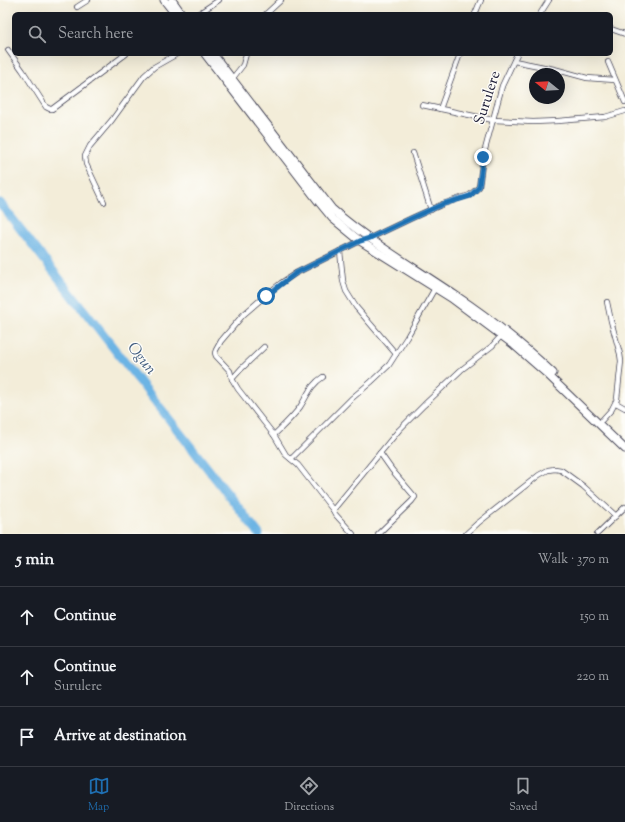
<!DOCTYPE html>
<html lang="en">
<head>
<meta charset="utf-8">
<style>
  body { margin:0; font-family:"Sorts Mill Goudy",serif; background:#242831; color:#f1f3f6 }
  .compass { position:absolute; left:529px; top:68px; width:36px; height:36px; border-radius:50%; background:#171b24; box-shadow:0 4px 16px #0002; rotate:288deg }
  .stop { position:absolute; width:12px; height:12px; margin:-9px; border:3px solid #1f6fb2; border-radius:50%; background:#fff }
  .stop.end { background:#1f6fb2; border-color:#fff; box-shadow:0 1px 4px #0008 }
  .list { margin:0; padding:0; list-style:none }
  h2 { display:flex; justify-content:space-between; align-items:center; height:52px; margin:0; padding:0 16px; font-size:17px }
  h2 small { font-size:13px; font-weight:400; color:#9ea1a6 }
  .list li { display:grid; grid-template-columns:26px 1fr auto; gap:12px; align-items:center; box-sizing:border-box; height:60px; padding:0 16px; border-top:1px solid #363941 }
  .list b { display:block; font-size:15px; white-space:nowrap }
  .list p { margin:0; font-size:13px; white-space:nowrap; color:#9ea1a6 }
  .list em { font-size:13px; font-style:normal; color:#9ea1a6 }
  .icon { flex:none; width:22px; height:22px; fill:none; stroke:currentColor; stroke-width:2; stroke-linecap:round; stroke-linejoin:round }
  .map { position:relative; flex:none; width:625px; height:534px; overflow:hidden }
  .search { position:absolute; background:#171b24; box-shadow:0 4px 16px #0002; left:12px; right:12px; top:12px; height:44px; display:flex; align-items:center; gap:10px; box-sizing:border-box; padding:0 14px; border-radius:6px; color:#9ea1a6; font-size:15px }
  .sheet { height:232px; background:#171b24 }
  nav { display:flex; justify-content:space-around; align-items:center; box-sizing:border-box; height:56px; border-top:1px solid #363941; background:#171b24; font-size:11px; color:#9ea1a6 }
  nav a { display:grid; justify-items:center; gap:2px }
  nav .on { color:#1f6fb2 }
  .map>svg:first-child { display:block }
</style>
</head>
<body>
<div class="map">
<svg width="625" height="534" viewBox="0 0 625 534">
  <rect width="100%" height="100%" fill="#fdfcf7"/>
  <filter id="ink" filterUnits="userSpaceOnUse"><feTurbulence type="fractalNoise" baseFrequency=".025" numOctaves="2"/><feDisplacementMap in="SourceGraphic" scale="8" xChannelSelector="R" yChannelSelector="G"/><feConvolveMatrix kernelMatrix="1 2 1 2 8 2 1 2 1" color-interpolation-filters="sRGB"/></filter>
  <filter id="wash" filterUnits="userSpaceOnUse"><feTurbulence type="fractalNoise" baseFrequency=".012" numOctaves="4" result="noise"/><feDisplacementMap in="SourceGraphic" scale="16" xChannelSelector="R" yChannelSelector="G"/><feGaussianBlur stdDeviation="0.9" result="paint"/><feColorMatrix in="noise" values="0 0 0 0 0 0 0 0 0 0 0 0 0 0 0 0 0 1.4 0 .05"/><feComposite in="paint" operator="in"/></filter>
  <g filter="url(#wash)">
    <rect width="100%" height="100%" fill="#f3edd9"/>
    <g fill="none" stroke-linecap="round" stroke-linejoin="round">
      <path stroke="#6cb4e4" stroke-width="9" d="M 0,203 L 259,534"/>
    </g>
  </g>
  <g filter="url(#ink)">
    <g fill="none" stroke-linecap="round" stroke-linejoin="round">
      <defs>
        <g id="minor">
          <path d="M 77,7 L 88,0"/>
          <path d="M 198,14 L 219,0"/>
          <path d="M 266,14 L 281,0"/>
          <path d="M 475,14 L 481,0"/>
          <path d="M 540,14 L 549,0"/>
          <path d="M 611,29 L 625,34"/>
          <path d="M 8,50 L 23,71 L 46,107 L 50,109 L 52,109 L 126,54"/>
          <path d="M 514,61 L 554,69 L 587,78 L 615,80"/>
          <path d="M 608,62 L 625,102"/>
          <path d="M 232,79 L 243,65 L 246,54"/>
          <path d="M 422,105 L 493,120 L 533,122 L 558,121 L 605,117 L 625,111"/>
          <path d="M 440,109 L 460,54"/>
          <path d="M 413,153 L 431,210"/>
          <path d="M 104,202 L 86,164 L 85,156 L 90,146 L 112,120 L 144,76 L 154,67 L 177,54"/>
          <path d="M 340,251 L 343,281 L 346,291 L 356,307 L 396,354"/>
          <path d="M 232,379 L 241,369 L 264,347"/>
          <path d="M 616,403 L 625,408"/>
          <path d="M 602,420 L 612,409 L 617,399 L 621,361 L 620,354 L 611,321 L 607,302"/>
          <path d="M 274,435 C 283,426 293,417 300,407 C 308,395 310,385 323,377"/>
          <path d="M 291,459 L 351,399 L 371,382 L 389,365 L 407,337 L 435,288"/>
          <path d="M 333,510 L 399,430 L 424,405 L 461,370 L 492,346 L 501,336"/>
          <path d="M 353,534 L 335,514 L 333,510 L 298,465 L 286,455 L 274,435 L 238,389 L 232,379 L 230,371 L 216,356 L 215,353 L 216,350 L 221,341 L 243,315 L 265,296 L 281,283 L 296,273 L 360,241 L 370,238 L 412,218 L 443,204 L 470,195 L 479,187 L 483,157 L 502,86 L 517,54"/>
          <path d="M 378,534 L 412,501 L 415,497 L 392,470 L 380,453"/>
          <path d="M 466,534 L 478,523 L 539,475 L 548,470 L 555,469 L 561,470 L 583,486 L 616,516"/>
          <path d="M 597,534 L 625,507"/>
        </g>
        <g id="secondary">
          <path d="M 164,0 L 175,14"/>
          <path d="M 172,0 L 182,14"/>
          <path d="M 205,54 L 318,201 L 332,218 L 360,241 L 451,298 L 514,345 L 546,373 L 625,449"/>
          <path d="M 213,54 L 332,209 C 370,242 414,267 455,295 C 490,318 522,344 553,373"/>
        </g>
      </defs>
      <use href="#minor" stroke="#414053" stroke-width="6"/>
      <use href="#secondary" stroke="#414053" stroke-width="9"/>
      <use href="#minor" stroke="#fff" stroke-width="4.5"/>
      <use href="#secondary" stroke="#fff" stroke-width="7"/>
    </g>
  </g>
  <g fill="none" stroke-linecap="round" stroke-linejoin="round" filter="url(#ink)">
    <path stroke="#1f6fb2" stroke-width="5" d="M 266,296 L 296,273 L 360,241 L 370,238 L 412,218 L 443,204 L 470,196 L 479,187 L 483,157"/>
  </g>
  <g text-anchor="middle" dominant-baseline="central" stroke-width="3" stroke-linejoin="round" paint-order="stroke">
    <g font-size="15" fill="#22223b" stroke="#fdfcf7">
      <text transform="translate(488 98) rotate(-72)">Surulere</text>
    </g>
    <g font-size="16" font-style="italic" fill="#405c7f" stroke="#fdfcf7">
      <text transform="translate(141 359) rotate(52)">Ogun</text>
    </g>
  </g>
</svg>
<svg class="compass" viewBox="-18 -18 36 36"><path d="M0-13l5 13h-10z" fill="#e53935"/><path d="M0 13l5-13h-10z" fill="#9ea1a6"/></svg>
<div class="stop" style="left:266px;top:296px"></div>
<div class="stop end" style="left:483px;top:157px"></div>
<div class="search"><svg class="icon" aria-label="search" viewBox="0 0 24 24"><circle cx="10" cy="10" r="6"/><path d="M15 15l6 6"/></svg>Search here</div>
</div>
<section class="sheet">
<h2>5 min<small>Walk · 370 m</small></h2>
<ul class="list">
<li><svg class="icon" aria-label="ahead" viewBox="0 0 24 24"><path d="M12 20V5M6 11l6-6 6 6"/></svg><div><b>Continue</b></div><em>150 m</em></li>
<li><svg class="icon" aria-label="ahead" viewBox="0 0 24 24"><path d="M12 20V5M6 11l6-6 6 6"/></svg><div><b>Continue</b><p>Surulere</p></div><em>220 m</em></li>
<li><svg class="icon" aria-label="arrive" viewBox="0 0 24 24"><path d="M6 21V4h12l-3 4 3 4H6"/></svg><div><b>Arrive at destination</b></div></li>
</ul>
</section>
<nav>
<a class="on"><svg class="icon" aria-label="map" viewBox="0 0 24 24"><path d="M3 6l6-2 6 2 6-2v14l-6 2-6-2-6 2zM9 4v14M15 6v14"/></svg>Map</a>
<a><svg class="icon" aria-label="directions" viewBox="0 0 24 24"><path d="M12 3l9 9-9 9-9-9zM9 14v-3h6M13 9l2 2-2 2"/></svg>Directions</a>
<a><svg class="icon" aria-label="saved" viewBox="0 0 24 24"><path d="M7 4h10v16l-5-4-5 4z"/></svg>Saved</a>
</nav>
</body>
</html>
